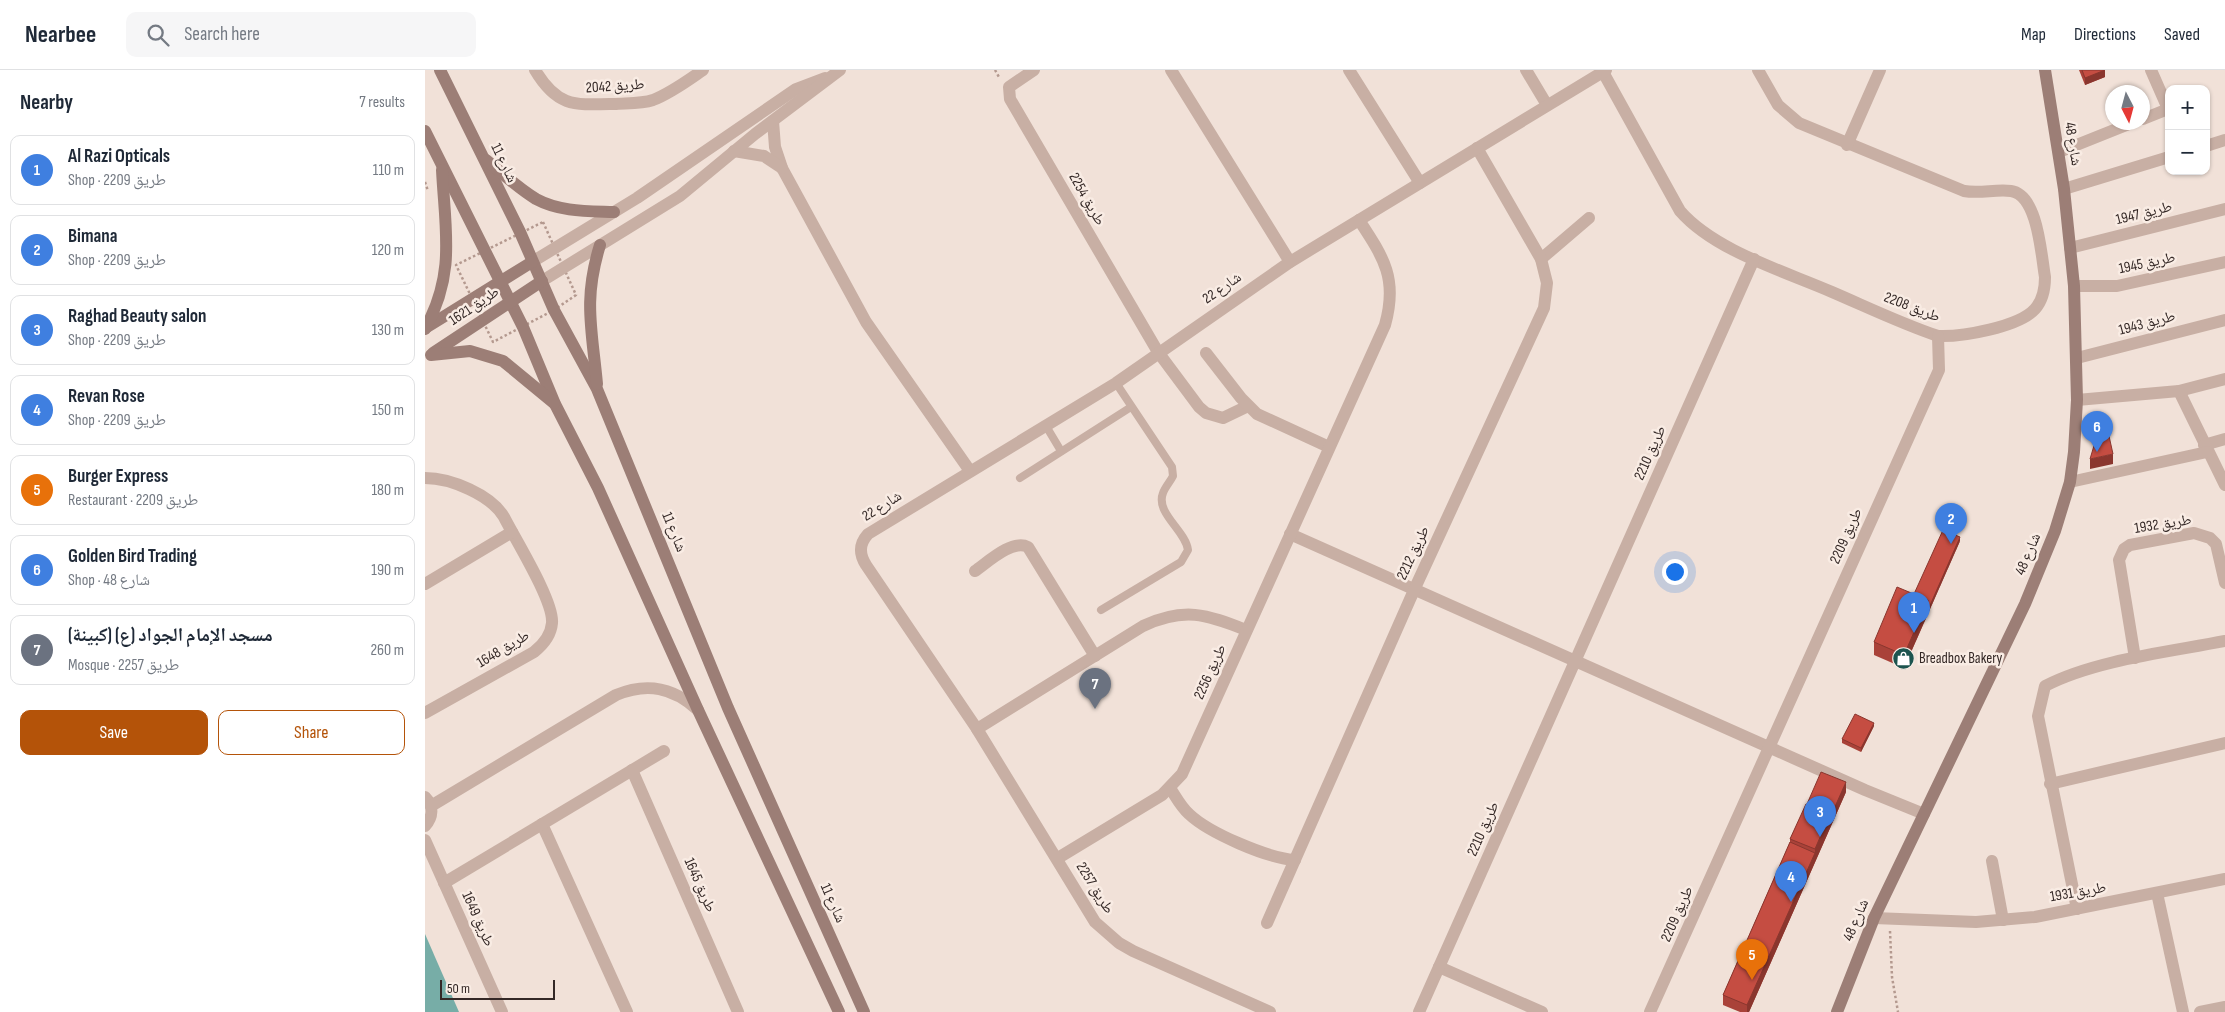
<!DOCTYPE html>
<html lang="en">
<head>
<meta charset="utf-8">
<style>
  body { margin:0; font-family:"Sofia Sans Condensed","Noto Naskh Arabic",sans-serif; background:#f6f6f7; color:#1f2937 }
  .controls { position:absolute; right:15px; top:15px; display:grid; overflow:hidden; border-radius:10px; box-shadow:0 1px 4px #0004 }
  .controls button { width:45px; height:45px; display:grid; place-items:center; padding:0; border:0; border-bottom:1px solid #e0e1e3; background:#fff; color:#1f2937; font:25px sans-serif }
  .compass { position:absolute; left:1680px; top:15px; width:45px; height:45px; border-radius:50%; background:#fff; box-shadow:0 1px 4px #0004; rotate:174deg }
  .scale { position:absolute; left:15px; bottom:12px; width:115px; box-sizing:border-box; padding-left:5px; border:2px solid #342826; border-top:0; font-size:14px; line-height:18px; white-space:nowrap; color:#342826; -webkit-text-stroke:4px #f9ece4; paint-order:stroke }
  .you { position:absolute; left:1249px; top:501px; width:18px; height:18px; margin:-12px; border:4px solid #fff; border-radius:50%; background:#1a73e8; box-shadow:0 0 0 8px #1a73e833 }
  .badge { display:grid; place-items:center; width:32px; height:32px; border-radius:50%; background:#b45309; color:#fff; font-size:16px; font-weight:700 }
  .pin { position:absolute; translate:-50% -41px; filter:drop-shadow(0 1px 2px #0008) }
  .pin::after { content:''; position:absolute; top:26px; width:18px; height:15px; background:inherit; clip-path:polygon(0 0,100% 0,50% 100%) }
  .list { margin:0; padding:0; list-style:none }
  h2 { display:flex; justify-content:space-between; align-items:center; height:65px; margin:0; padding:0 20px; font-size:21px }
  h2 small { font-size:16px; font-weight:400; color:#747a83 }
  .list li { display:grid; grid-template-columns:32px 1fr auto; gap:15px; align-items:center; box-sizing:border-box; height:70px; margin:0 10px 10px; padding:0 10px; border:1px solid #e0e1e3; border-radius:10px }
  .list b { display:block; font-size:19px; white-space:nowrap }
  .list p { margin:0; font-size:16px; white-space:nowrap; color:#747a83 }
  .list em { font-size:16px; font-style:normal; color:#747a83 }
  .actions { display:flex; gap:10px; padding:15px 20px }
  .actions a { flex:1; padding:11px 0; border:1px solid #b45309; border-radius:10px; text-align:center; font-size:18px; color:#b45309 }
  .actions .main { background:#b45309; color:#fff }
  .icon { flex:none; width:28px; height:28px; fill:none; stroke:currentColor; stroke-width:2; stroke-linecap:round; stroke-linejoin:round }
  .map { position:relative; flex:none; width:1800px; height:942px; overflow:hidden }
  header { display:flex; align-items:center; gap:30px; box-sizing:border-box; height:70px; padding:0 25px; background:#fff; border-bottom:1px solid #e0e1e3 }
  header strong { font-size:24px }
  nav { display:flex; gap:28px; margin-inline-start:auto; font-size:18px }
  .search { width:350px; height:45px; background:#f6f6f7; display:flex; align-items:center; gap:12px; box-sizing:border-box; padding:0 18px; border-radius:10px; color:#747a83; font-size:19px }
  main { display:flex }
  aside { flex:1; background:#fff }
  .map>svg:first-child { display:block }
</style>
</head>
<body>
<header>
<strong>Nearbee</strong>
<div class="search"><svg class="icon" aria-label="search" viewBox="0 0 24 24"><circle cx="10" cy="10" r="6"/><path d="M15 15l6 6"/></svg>Search here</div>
<nav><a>Map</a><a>Directions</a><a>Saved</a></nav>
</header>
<main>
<aside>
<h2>Nearby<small>7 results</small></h2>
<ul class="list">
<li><span class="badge" style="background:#3f7fe0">1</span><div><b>Al Razi Opticals</b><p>Shop · طريق 2209</p></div><em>110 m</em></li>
<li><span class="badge" style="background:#3f7fe0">2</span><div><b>Bimana</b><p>Shop · طريق 2209</p></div><em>120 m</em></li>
<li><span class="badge" style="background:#3f7fe0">3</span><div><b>Raghad Beauty salon</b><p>Shop · طريق 2209</p></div><em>130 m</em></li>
<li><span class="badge" style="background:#3f7fe0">4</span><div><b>Revan Rose</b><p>Shop · طريق 2209</p></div><em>150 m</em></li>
<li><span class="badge" style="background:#e8710a">5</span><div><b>Burger Express</b><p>Restaurant · طريق 2209</p></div><em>180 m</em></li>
<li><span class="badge" style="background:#3f7fe0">6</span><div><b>Golden Bird Trading</b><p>Shop · شارع 48</p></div><em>190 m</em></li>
<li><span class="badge" style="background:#6b7280">7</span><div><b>مسجد الإمام الجواد (ع) (كبينة)</b><p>Mosque · طريق 2257</p></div><em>260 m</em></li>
</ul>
<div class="actions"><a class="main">Save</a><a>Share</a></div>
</aside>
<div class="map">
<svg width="1800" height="942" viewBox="0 0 1800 942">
  <rect width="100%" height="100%" fill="#f1e1d8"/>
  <path fill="#77ada7" d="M 0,864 L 34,942 L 0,942 Z"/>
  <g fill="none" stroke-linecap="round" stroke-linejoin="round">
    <g stroke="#b4998f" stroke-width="2.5" stroke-dasharray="2.5 2.5" stroke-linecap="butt">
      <path d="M 570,0 L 574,7"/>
      <path d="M 0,112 L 3,121"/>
      <path d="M 118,152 L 151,225 L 129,240 L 68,272 L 31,195 Z"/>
      <path d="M 1465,861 L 1467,907 L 1473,942"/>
    </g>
    <g stroke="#c8afa4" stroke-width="8">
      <path d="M 621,356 L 636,381"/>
      <path d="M 595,408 L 706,337"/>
      <path d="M 676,540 L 756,492 L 763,480 C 761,461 730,443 738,423 C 740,417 745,412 748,406 L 747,397 L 691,313"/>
    </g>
    <g stroke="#c8afa4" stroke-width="12">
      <path d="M 110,0 C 132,37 149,35 189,34 C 201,33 216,34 228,30 C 246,23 262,11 278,0"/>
      <path d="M 609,0 L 584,17 L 585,29 L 733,282 L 774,337 L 781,343 L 798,348 L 823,336"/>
      <path d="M 746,0 L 865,192"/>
      <path d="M 924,0 L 995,113"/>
      <path d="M 1101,0 L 1122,35"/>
      <path d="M 1726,0 L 1744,41"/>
      <path d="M 1178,2 L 1255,141 C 1290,181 1359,201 1407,222 C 1442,237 1477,254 1513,266 C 1537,267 1594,257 1610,239 C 1618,230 1620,219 1620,207 C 1616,184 1613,125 1586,121 C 1570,119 1555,124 1539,121 L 1374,53 L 1353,35 L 1333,0"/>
      <path d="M 1718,49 L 1743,39"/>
      <path d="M 348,51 L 350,77 L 357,98 L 441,252 L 545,401"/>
      <path d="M 1422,75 L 1455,0"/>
      <path d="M 1781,76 L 1800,70"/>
      <path d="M 309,81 L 339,86 L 357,98"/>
      <path d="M 1634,82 L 1709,52"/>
      <path d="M 1639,119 L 1744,87"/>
      <path d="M 1645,178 L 1800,139"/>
      <path d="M 1116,189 L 1164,148"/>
      <path d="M 107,192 L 212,128 L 371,19 L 400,8"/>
      <path d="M 117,211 L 255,126 L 330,64 L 415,0"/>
      <path d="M 1649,216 L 1692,216 L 1800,192"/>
      <path d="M 781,283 L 816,328 L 832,344 L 904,377"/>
      <path d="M 1652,288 L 1800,250"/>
      <path d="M 1754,321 L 1800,415"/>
      <path d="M 1652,330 L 1754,321 L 1800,309"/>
      <path d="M 1779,375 L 1800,369"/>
      <path d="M 0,408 C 26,408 66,425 79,447 C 90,469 129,531 127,553 C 126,565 119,574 109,582 L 0,643"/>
      <path d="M 1645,412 L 1782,382"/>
      <path d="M 865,464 L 1440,720 L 1499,744"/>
      <path d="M 550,501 C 563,492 587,469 603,477 L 670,586"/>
      <path d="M 0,514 L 87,462"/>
      <path d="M 1710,588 L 1694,490 L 1699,479 L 1705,475 L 1769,463 L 1785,468 L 1791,474 L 1800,513"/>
      <path d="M 552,659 L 718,556 C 759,537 781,544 821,560"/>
      <path d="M 207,700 L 313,942"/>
      <path d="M 1625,714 L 1800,673"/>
      <path d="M 745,718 C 751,727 756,737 764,744 C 784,763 842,788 870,790"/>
      <path d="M 0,727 C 9,736 8,747 0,756"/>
      <path d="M 6,736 L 191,625 C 222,612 248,617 273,640"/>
      <path d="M 117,754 L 202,942"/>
      <path d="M 0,770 L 77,942"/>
      <path d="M 633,788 L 737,725 L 757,704 L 960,255 C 973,209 959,188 934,150"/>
      <path d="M 1567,791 L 1578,850"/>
      <path d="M 19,813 L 239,681"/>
      <path d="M 1732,823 L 1758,942"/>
      <path d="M 1652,839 L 1613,646 L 1620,616 C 1670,590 1744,582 1800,571"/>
      <path d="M 1449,848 L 1551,852 L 1610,847 L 1800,809"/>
      <path d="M 842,853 L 990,518 L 1119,238 L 1122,213 L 1116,189 L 1052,78"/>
      <path d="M 1014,897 L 1117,942"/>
      <path d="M 845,942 L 708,881 L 694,873 L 670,852 L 552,659 L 441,495 C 434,484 434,474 443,464 L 691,313 L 865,192 L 1181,0"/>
      <path d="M 994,942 L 1329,189"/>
      <path d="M 1225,942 L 1514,300 L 1513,266"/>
      <path d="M 1775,942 L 1800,937"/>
    </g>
    <g stroke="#9c7e76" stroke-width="12">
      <path d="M 15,0 L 95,162 L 129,240 L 172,319 L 303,638 L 439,942"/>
      <path d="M 0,61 L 98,257 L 130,334 L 173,418 L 273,640 L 414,942"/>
      <path d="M 61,90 C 77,103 94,119 111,129 C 135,142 163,141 189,142"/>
      <path d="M 2,257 L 107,192"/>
      <path d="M 0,259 C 31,203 20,160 17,100"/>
      <path d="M 8,283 L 117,211"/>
      <path d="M 6,285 L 45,281 L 78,291 L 129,333"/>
      <path d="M 172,314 C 167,259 158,230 175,175"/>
      <path d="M 1412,942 L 1449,848 L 1600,534 L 1630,461 L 1645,412 L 1649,382 L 1652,330 L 1649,216 L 1639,119 L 1620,0"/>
    </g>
  </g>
  <g fill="#a94239">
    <path d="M 1654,0 L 1680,0 L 1680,7 L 1660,15 Z"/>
    <path d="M 1535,471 L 1479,598 L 1449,585 L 1449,572 Z"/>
    <path d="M 1449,656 L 1436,682 L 1417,673 L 1417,669 Z"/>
    <path d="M 1421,722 L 1324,942 L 1315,942 L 1298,935 L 1298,925 L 1365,772 L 1365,769 L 1382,734 Z"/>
  </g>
  <g fill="#8a362e">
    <path d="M 1680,0 L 1680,7 L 1660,15 L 1660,8 Z"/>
    <path d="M 1688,384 L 1688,394 L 1665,399 L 1665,389 Z"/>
    <path d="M 1535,467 L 1535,471 L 1479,598 L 1479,585 L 1503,530 Z"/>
    <path d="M 1449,653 L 1449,656 L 1436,682 L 1436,678 Z"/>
    <path d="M 1421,712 L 1421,722 L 1324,942 L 1322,942 L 1322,935 L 1390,783 L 1390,779 L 1405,744 Z"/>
  </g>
  <g fill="#c54d42" stroke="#8a362e">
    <path d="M 1657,0 L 1680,0 L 1660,8 Z"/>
    <path d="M 1682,357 L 1688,384 L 1665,389 L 1674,359 Z"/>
    <path d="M 1518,460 L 1535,467 L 1503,540 L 1503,530 L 1489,524 Z"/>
    <path d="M 1472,517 L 1503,530 L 1479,585 L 1449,572 Z"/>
    <path d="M 1430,644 L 1449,653 L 1436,678 L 1417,669 Z"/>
    <path d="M 1396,702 L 1421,712 L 1405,748 L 1405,744 L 1382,734 Z"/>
    <path d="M 1381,734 L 1405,744 L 1390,779 L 1365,769 Z"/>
    <path d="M 1365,772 L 1390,783 L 1322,935 L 1298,925 Z"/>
  </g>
  <defs>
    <symbol id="shop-disc" viewBox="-11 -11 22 22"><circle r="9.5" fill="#1c544f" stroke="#f9ece4"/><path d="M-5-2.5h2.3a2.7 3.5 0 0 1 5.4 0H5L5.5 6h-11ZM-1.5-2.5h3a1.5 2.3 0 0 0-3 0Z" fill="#fff"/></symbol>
  </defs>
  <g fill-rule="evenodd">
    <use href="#shop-disc" x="1466" y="576" width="25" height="25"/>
  </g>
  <g text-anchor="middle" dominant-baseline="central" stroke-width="5" stroke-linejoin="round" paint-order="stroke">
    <g font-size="15" fill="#342826" stroke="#f9ece4">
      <text transform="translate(190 16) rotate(-4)">طريق 2042</text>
      <text transform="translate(1648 74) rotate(81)">شارع 48</text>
      <text transform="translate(79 93) rotate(64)">شارع 11</text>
      <text transform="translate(662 129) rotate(60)">طريق 2254</text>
      <text transform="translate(1719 143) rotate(-14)">طريق 1947</text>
      <text transform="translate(1722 193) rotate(-12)">طريق 1945</text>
      <text transform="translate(797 218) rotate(-35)">شارع 22</text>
      <text transform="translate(49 236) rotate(-34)">طريق 1621</text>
      <text transform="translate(1487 237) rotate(21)">طريق 2208</text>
      <text transform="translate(1722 253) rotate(-15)">طريق 1943</text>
      <text transform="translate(1225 383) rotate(-66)">طريق 2210</text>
      <text transform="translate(457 436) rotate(-32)">شارع 22</text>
      <text transform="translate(1738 454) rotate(-9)">طريق 1932</text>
      <text transform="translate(249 462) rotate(68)">شارع 11</text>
      <text transform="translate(1421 466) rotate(-66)">طريق 2209</text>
      <text transform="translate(988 483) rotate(-65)">طريق 2212</text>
      <text transform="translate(1603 484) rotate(-67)">شارع 48</text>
      <text transform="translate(78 579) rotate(-31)">طريق 1648</text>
      <text transform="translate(785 602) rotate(-66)">طريق 2256</text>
      <text transform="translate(1058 759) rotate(-66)">طريق 2210</text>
      <text transform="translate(275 815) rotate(66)">طريق 1645</text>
      <text transform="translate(670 818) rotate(58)">طريق 2257</text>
      <text transform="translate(1653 822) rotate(-10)">طريق 1931</text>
      <text transform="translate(408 833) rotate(66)">شارع 11</text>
      <text transform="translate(1252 844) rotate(-66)">طريق 2209</text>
      <text transform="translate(53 849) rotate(66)">طريق 1649</text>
      <text transform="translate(1431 850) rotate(-67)">شارع 48</text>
    </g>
    <g font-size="15" fill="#342826" stroke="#f9ece4" text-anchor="start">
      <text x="1494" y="588">Breadbox Bakery</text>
    </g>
  </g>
</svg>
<div class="controls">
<button>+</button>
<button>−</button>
</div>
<svg class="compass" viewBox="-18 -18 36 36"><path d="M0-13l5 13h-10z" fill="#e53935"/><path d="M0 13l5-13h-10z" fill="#747a83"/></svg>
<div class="scale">50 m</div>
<div class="you"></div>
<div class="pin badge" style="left:1489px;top:563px;background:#3f7fe0">1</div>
<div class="pin badge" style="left:1526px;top:474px;background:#3f7fe0">2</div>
<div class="pin badge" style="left:1395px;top:767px;background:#3f7fe0">3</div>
<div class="pin badge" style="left:1366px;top:832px;background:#3f7fe0">4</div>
<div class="pin badge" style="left:1327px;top:910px;background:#e8710a">5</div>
<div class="pin badge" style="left:1672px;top:382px;background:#3f7fe0">6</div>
<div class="pin badge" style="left:670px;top:639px;background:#6b7280">7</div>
</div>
</main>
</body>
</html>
